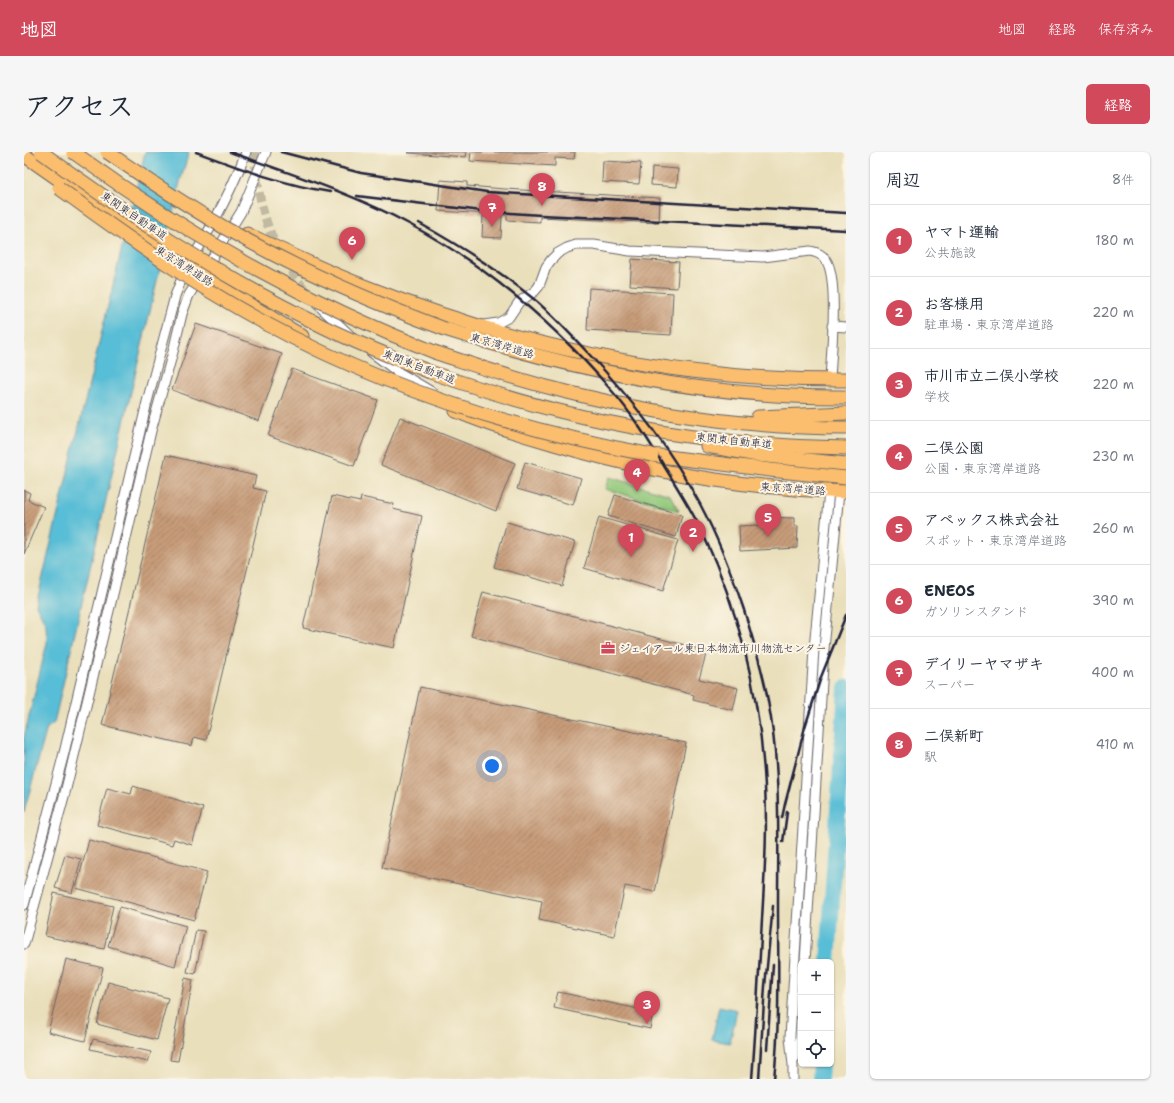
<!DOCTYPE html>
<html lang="ja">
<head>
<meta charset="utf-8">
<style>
  body { margin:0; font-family:"Shantell Sans","Klee One",sans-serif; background:#f6f6f7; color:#1f2937 }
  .controls { position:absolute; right:12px; bottom:12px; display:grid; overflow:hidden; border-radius:6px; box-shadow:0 1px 3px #0004 }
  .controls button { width:36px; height:36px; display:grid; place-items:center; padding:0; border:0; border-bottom:1px solid #e0e1e3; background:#fff; color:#1f2937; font:20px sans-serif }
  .you { position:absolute; left:468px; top:614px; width:14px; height:14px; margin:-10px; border:3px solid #fff; border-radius:50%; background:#1a73e8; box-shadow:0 0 0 6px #1a73e833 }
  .badge { display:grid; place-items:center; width:26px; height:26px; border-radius:50%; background:#d1495b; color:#fff; font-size:13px; font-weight:700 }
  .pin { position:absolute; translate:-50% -33px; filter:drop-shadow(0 1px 2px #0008) }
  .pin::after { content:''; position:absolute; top:21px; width:14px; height:12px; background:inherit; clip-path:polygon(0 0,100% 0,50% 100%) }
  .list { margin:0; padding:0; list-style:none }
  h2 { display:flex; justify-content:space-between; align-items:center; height:52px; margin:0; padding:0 16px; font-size:17px }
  h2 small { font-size:13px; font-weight:400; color:#747a83 }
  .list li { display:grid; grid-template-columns:26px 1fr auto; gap:12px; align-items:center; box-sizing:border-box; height:72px; padding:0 16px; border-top:1px solid #e0e1e3 }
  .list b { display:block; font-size:15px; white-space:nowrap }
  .list p { margin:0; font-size:13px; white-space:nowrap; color:#747a83 }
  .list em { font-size:13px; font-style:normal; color:#747a83 }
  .icon { flex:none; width:22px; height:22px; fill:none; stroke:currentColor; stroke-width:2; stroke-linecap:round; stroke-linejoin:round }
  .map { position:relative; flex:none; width:822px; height:927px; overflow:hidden; border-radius:6px }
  header { display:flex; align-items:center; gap:24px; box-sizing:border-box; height:56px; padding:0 20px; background:#d1495b; color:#fff }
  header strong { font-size:19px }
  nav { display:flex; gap:22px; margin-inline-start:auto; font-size:14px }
  .intro { display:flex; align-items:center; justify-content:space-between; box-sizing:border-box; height:96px; padding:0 24px }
  h1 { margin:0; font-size:28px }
  .button { padding:10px 18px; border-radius:6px; background:#d1495b; color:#fff; font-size:14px; font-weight:700 }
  main { display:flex; gap:24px; padding:0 24px }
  aside { flex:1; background:#fff; border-radius:6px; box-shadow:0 1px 3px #0004 }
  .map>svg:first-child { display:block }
</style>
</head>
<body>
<header>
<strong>地図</strong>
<nav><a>地図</a><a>経路</a><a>保存済み</a></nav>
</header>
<div class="intro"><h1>アクセス</h1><a class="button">経路</a></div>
<main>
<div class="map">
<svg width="822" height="927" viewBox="0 0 822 927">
  <defs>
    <pattern id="building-hatch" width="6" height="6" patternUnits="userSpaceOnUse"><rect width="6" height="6" fill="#c79c79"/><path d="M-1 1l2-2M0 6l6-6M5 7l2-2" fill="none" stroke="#a17f64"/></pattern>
  </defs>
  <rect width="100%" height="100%" fill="#fcf5e5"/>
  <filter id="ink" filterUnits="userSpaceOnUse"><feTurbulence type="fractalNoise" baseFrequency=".025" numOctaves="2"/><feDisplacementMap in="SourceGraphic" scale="8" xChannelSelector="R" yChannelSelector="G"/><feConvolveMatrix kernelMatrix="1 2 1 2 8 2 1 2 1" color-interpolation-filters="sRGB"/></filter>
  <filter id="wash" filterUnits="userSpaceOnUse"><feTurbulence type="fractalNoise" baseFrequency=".012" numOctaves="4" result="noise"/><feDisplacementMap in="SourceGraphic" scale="16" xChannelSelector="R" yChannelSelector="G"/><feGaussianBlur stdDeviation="0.9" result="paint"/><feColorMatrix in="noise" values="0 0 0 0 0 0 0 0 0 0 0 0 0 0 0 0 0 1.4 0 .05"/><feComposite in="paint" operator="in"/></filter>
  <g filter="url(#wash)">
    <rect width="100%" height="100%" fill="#e9dfbb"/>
    <path fill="#91c87a" stroke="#5a755a" d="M 585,325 L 646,343 L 655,359 L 581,337 Z"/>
    <g fill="#58bdd6" stroke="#3d7088">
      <path d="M 121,0 L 165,0 L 156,30 L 30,571 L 23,576 L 0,660 L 0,585 L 23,491 L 22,473 L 12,453 Z"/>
      <path d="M 695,854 L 713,858 L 706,891 L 688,888 Z"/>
    </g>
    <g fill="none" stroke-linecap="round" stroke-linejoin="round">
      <g stroke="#58bdd6" stroke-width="16">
        <path d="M 804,810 L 822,536"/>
        <path d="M 796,927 L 797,912"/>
      </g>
    </g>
    <g id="blocks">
      <g fill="url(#building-hatch)">
        <path d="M 384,0 L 443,0 L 442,5 L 384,1 Z"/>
        <path d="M 447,0 L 551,0 L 550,7 L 531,6 L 531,14 L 446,9 Z"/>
        <path d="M 579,9 L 617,11 L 615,32 L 578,30 Z"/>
        <path d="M 628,15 L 654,17 L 653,35 L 627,33 Z"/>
        <path d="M 416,28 L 443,30 L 443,34 L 481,37 L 636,46 L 635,71 L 516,65 L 516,70 L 483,68 L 483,63 L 414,59 Z"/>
        <path d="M 459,64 L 478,64 L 477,86 L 458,85 Z"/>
        <path d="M 608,107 L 655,110 L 653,136 L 606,133 Z"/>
        <path d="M 565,136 L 649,141 L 647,183 L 563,178 Z"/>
        <path d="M 172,172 L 258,202 L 235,269 L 148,238 Z"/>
        <path d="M 268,217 L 354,248 L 330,314 L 244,284 Z"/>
        <path d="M 376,265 L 491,311 L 472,359 L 357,313 Z"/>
        <path d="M 142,303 L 232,324 L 229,336 L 242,339 L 182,588 L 170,585 L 168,594 L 78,573 Z"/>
        <path d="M 501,310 L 557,326 L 549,353 L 493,337 Z"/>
        <path d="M 0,338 L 6,341 L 4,348 L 20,355 L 0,402 Z"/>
        <path d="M 591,343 L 658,363 L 652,385 L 584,364 Z"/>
        <path d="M 308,344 L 336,350 L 337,345 L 370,352 L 369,357 L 398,364 L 370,496 L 279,476 Z"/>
        <path d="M 575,365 L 654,388 L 639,439 L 560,416 Z"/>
        <path d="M 738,365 L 770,366 L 770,374 L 774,374 L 773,396 L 716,399 L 715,374 L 738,373 Z"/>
        <path d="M 483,370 L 551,390 L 538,434 L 470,415 Z"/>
        <path d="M 459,440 L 683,499 L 675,527 L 714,536 L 709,558 L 669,548 L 670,543 L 447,484 Z"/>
        <path d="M 396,535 L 662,591 L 631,740 L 601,734 L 590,784 L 515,768 L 518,749 L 358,716 Z"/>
        <path d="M 109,634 L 179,656 L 168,693 L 150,687 L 148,693 L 73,673 L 83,636 L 107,642 Z"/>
        <path d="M 65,688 L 183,720 L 170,768 L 52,736 Z"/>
        <path d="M 41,703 L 57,707 L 48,741 L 31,736 Z"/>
        <path d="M 30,741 L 89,754 L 80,797 L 21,784 Z"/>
        <path d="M 96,755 L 162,774 L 151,814 L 84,794 Z"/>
        <path d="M 172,778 L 180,779 L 171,822 L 163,820 Z"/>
        <path d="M 42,807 L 79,816 L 61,889 L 24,880 Z"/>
        <path d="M 161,826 L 169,828 L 154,909 L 146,908 Z"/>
        <path d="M 84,830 L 144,846 L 133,888 L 73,872 Z"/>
        <path d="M 534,840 L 629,860 L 626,877 L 530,856 Z"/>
        <path d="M 69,887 L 127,900 L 124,910 L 66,897 Z"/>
      </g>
    </g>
  </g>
  <g filter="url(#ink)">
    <use href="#blocks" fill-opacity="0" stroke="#686468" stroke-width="1"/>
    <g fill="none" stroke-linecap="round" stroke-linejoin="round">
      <g stroke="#c1b9a1" stroke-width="9" stroke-dasharray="9 4.5" stroke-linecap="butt">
        <path d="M 230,0 C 233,34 238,67 254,97"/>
        <path d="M 259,108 L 281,138"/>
      </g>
      <defs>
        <g id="minor">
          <path d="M 168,107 C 189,73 208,38 222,0"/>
          <path d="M 292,151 L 329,186"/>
          <path d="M 460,173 L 474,171 L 485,165 L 495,150 L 511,139 L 515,134 L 522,115 L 527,108 L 534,101 L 543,96 L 552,93 L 570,93 L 606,99 L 739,105 L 786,99 C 793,100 798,102 802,108 C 815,127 807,203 806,228"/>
          <path d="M 808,174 L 822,175"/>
          <path d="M 347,200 L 371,218 L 408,240"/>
          <path d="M 0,753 L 40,601 L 123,250 L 151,144 L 161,118"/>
          <path d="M 0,792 L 42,637 L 90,438 L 127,279 L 149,200 L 158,162 L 165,143 L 217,60 L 242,0"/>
          <path d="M 781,810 L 800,497 L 815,340"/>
          <path d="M 771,906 L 776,885 L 777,868"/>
          <path d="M 769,927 L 769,913 L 766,885 L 790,497 L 805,339"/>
        </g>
        <g id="highway">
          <path d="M 0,3 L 144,104 L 278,184"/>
          <path d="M 223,82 C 262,100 300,119 340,134 C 494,195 657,229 822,228"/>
          <path d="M 421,177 C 551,219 685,246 822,245"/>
          <path d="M 413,201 C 453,214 493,228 535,238 C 628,262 726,276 822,276"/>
          <path d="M 406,220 C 447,234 489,248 531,258 C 626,282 724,295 822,296"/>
          <path d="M 432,259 C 463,272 495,282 527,291 C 625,321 719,336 822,340"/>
          <path d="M 734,265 L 822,261"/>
          <path d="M 683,294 L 734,303 L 822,312"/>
          <path d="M 628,303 L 746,318 L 822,326"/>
        </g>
      </defs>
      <use href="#minor" stroke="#686468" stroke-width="11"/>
      <use href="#highway" stroke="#686468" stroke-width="15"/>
      <use href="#minor" stroke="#fff" stroke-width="9"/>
      <use href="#highway" stroke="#fabe6e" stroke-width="13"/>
      <g stroke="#22223b" stroke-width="2.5">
        <path d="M 172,0 C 215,16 260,33 306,40"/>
        <path d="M 206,0 C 267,22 330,42 387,73 C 464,115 531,173 588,239 C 610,264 627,293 645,322 C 657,342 670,362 680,384 C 714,457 734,538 740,619 C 744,668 741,717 738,767 C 735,820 732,874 728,927"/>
        <path d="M 257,0 L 337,21 L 463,40 L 822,61"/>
        <path d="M 333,44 L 458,59 L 517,63 L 822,78"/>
        <path d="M 395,71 C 436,94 475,118 511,148 C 530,164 547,183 564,201 C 608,247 646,296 676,352 C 694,386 708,422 720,458 C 729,488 739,518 744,549 C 757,616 754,685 754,753 C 754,811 756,870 750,927"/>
        <path d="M 758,666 L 761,652 L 781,575 L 797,525 L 822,463"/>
        <path d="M 759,690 L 763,660"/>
        <path d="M 743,897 L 749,813"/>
        <path d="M 735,927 L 741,834 L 749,754"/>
      </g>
      <defs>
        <g id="highway-bridge">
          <path d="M 17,0 C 104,63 195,124 292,171 C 329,190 368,205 406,220"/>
          <path d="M 49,0 C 162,82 283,151 413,201"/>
          <path d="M 83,0 C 121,26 160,52 201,76 C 271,116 345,149 421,177"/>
          <path d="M 35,36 C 101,84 167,131 239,170 C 360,236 492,278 628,303"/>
        </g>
      </defs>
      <use href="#highway-bridge" stroke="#686468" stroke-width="15" stroke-linecap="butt"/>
      <use href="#highway-bridge" stroke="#fabe6e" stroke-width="13"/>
    </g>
  </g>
  <defs>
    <symbol id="office-bare" viewBox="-9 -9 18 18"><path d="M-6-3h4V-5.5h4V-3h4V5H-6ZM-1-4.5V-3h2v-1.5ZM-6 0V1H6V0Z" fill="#d1495b" stroke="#fcf5e5" stroke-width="2.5" paint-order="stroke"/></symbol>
  </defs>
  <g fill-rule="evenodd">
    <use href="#office-bare" x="574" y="486" width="20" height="20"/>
  </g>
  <g text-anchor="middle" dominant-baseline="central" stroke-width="4" stroke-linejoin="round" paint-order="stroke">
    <g font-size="11" fill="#22223b" stroke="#fcf5e5">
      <text transform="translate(110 64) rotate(34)">東関東自動車道</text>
      <text transform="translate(160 114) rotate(32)">東京湾岸道路</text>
      <text transform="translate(478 194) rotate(16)">東京湾岸道路</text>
      <text transform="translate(395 215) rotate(21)">東関東自動車道</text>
      <text transform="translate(710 289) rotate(6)">東関東自動車道</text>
      <text transform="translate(769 337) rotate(4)">東京湾岸道路</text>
    </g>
    <g font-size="11" fill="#22223b" stroke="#fcf5e5" text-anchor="start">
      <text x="595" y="496">ジェイアール東日本物流市川物流センター</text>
    </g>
  </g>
</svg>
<div class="controls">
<button>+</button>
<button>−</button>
<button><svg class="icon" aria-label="locate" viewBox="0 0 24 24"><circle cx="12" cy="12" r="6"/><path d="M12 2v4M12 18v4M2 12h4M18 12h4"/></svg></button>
</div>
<div class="you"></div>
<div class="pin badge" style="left:607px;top:405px">1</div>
<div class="pin badge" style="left:669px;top:400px">2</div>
<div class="pin badge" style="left:623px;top:872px">3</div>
<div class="pin badge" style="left:613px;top:340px">4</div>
<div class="pin badge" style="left:744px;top:385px">5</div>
<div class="pin badge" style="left:328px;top:108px">6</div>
<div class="pin badge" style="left:468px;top:75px">7</div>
<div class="pin badge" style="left:518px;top:54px">8</div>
</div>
<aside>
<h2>周辺<small>8件</small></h2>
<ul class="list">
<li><span class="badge">1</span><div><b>ヤマト運輸</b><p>公共施設</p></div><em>180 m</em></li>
<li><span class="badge">2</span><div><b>お客様用</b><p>駐車場 · 東京湾岸道路</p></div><em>220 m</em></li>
<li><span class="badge">3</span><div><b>市川市立二俣小学校</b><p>学校</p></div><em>220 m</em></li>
<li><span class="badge">4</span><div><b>二俣公園</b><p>公園 · 東京湾岸道路</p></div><em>230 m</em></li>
<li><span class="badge">5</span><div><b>アペックス株式会社</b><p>スポット · 東京湾岸道路</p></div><em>260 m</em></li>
<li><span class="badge">6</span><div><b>ENEOS</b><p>ガソリンスタンド</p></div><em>390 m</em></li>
<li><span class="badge">7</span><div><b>デイリーヤマザキ</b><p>スーパー</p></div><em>400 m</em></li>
<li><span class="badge">8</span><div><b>二俣新町</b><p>駅</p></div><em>410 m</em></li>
</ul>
</aside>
</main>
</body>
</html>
